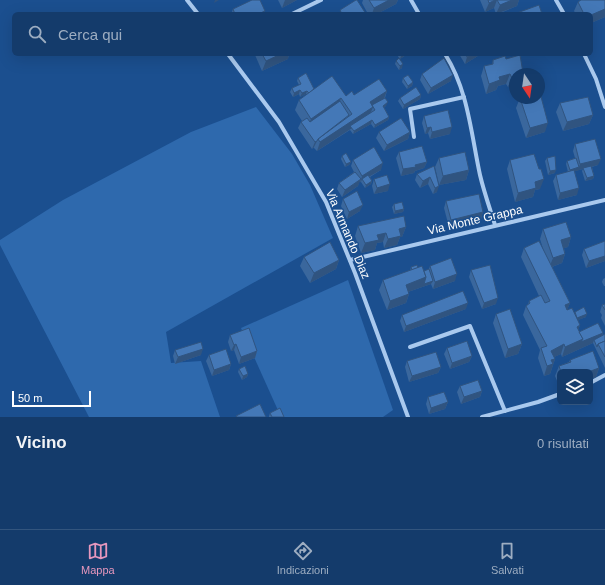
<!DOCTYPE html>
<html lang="it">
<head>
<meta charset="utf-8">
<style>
  body { margin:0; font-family:Arial,sans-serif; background:#214673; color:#f1f3f6 }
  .controls { position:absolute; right:12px; bottom:12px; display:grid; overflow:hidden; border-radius:6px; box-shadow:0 4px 16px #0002 }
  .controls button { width:36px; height:36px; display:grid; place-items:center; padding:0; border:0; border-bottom:1px solid #33557e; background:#143b6b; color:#f1f3f6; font:20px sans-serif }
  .compass { position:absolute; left:509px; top:68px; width:36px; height:36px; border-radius:50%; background:#143b6b; box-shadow:0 4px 16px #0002; rotate:167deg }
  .scale { position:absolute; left:12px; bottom:10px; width:79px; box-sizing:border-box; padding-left:4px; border:2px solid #fff; border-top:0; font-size:11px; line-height:14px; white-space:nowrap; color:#fff; -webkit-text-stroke:3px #1b4f8f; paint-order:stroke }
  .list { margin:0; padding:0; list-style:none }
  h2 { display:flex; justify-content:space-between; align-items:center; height:52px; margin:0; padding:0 16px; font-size:17px }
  h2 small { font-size:13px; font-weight:400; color:#9dadc1 }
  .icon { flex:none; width:22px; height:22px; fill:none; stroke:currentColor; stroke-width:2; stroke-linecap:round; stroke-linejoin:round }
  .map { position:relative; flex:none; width:605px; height:417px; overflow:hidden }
  .search { position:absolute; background:#143b6b; box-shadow:0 4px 16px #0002; left:12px; right:12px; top:12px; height:44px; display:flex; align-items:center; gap:10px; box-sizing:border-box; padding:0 14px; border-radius:6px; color:#9dadc1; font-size:15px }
  .sheet { height:112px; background:#143b6b }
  nav { display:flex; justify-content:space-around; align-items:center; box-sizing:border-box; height:56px; border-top:1px solid #33557e; background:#143b6b; font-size:11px; color:#9dadc1 }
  nav a { display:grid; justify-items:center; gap:2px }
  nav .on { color:#e797bd }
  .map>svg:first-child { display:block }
</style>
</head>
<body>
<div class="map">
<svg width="605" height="417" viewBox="0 0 605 417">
  <rect width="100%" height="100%" fill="#1b4f8f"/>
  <g fill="#2e69ad">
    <path d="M 256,107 L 292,154 L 310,185 L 333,238 L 166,332 L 171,363 L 201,361 L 220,417 L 89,417 L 0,245 L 0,240 L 63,200 L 191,132 Z"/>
    <path d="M 348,280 L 393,410 L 383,417 L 281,417 L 241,328 Z"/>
  </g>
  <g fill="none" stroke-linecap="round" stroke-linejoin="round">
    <g stroke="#a9c9ee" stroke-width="4">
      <path d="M 187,0 L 198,14"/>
      <path d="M 411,0 L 419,14"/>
      <path d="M 556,0 L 564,14"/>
      <path d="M 292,14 L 321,0"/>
      <path d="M 228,54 L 279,122 L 326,202 L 355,273 L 408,417"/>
      <path d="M 445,54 C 468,90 471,133 480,175 C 484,192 490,209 495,225"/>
      <path d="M 584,54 L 596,79 L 605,107"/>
      <path d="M 414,137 L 410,109 L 464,97"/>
      <path d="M 350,260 L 605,200"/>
      <path d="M 410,347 L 470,326 L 505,411"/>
      <path d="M 590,383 L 605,375"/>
      <path d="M 482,417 L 538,402 L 560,394"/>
    </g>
  </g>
  <g fill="#3a679d">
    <path d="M 278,0 L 297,0 L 282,8 Z"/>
    <path d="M 363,0 L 398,0 L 396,4 L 377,14 L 368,14 L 362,3 Z"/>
    <path d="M 480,0 L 519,0 L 517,6 L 498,14 L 496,14 L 494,8 L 485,12 Z"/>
    <path d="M 578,2 L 605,17 L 591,23 L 591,14 L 576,14 L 574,11 Z"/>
    <path d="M 233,9 L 263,14 L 231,14 Z"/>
    <path d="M 255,54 L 289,54 L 288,59 L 262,71 L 255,55 Z"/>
    <path d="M 397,54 L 406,54 L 406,55 L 400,59 L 397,55 Z"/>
    <path d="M 459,54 L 481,54 L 465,64 Z"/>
    <path d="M 520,55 L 508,87 L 506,84 L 498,86 L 496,90 L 486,94 L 481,76 L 484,66 L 492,64 L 493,60 L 506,59 Z"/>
    <path d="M 396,61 L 402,68 L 399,70 L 395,64 Z"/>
    <path d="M 422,74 L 451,81 L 428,94 L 420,80 Z"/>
    <path d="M 298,78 L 314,89 L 346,96 L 387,91 L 385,98 L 386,106 L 384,107 L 389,117 L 388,120 L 374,128 L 371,124 L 353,134 L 350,130 L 317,151 L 314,148 L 314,147 L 312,149 L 298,128 L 301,122 L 302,121 L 295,110 L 299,100 L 306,95 L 306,94 L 300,97 L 299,94 L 293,97 L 290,92 L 292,88 L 299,85 L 297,81 Z"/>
    <path d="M 403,78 L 413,82 L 412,86 L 407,89 L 402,82 Z"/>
    <path d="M 421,95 L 420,99 L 403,109 L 398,101 L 400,98 Z"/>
    <path d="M 520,98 L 545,132 L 526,138 L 516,108 Z"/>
    <path d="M 560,103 L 593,115 L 589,124 L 563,131 L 556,112 Z"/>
    <path d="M 424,116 L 450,134 L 430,139 L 428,133 L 425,134 L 422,123 Z"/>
    <path d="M 379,132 L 410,132 L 408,139 L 384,151 L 376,138 Z"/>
    <path d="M 575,144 L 598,165 L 592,167 L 594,176 L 593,179 L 585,181 L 582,171 L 583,169 L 575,171 L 577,195 L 558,200 L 553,181 L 556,175 L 568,172 L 566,164 L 567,161 L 575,158 L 573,151 Z"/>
    <path d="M 399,152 L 427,162 L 424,168 L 415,171 L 414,173 L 401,176 L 396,158 Z"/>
    <path d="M 342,156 L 351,162 L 349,165 L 345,167 L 341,159 Z"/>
    <path d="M 439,158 L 469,170 L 466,180 L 439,185 L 435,167 Z"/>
    <path d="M 547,158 L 555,173 L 548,175 L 545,161 Z"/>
    <path d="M 353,160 L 381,170 L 370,177 L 372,181 L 371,184 L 365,188 L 361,182 L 359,182 L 358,186 L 342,197 L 337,189 L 339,183 L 354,172 L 351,166 Z"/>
    <path d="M 510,160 L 540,189 L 535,190 L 533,197 L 515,202 L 507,169 Z"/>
    <path d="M 434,166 L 437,192 L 433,194 L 428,184 L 420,188 L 415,180 L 417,174 Z"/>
    <path d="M 374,179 L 388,191 L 374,194 L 372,186 Z"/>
    <path d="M 343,199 L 360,211 L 347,219 L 341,206 Z"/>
    <path d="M 446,201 L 483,212 L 481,219 L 449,227 L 444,208 Z"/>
    <path d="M 394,204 L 404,209 L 403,212 L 394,214 L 392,207 Z"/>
    <path d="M 358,226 L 406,227 L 402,237 L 400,237 L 397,245 L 384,248 L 383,242 L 377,243 L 375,250 L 361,253 L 355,236 Z"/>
    <path d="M 543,229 L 571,237 L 568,247 L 564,248 L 565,254 L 562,263 L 552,267 L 570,303 L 567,310 L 586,317 L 578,320 L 580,325 L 578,330 L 579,332 L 603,333 L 602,336 L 605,334 L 605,368 L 593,343 L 562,357 L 561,354 L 554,357 L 555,359 L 550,374 L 544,376 L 538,358 L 540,350 L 523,315 L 526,306 L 528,305 L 529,301 L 539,296 L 521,257 L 524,248 L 544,252 L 540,239 Z"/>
    <path d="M 605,241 L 605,261 L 586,268 L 582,255 L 584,249 Z"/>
    <path d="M 304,257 L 339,260 L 336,269 L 310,283 L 300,266 Z"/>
    <path d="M 430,266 L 455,281 L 433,289 L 431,284 L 408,292 L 409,294 L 406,303 L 387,310 L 379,290 L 383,280 L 410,271 L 411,267 L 418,268 L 424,271 L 429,269 Z"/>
    <path d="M 471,270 L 496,304 L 482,309 L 469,277 Z"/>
    <path d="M 605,278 L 605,286 L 604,286 L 602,282 L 603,279 Z"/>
    <path d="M 605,304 L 605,326 L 601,318 L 602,315 L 600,312 L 602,305 Z"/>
    <path d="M 466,309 L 404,332 L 400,321 L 402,315 Z"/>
    <path d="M 496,314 L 522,344 L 518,354 L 505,358 L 493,323 Z"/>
    <path d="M 230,335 L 257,351 L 255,358 L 239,364 L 234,350 L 231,351 L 228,342 Z"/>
    <path d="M 447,348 L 472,356 L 469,362 L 450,369 L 444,354 Z"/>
    <path d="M 175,350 L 201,355 L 175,364 L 173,356 Z"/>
    <path d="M 209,355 L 231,364 L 229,370 L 212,376 L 206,361 Z"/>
    <path d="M 570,360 L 599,368 L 596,377 L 590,380 L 590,372 L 560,372 L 560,388 L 555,376 L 559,366 L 569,362 Z"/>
    <path d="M 407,361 L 441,367 L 438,373 L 409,382 L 405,367 Z"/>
    <path d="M 239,369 L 248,374 L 247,377 L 242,380 L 238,372 Z"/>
    <path d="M 460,386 L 482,391 L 480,397 L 461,404 L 457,392 Z"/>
    <path d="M 428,397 L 448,402 L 445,409 L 429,414 L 426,404 Z"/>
    <path d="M 270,413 L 284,417 L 269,417 L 269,416 Z"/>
  </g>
  <g fill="#305480">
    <path d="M 215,0 L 219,0 L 214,3 Z"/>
    <path d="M 285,0 L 297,0 L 282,8 Z"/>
    <path d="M 389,0 L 398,0 L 396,4 L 377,14 L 372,14 L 374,8 Z"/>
    <path d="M 495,0 L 497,0 L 494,8 L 485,12 L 489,3 Z"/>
    <path d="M 512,0 L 519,0 L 517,6 L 496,14 L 500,5 Z"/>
    <path d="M 605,9 L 605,17 L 591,23 L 591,15 Z"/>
    <path d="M 265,11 L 263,14 L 258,14 Z"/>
    <path d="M 281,54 L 289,54 L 288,59 L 262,71 L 266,61 Z"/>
    <path d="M 404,54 L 406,54 L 406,55 L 400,59 L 401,56 Z"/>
    <path d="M 472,54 L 481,54 L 465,64 L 467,57 Z"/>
    <path d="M 403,64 L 402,68 L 399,70 L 400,66 Z"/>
    <path d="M 510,74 L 506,84 L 498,86 L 496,90 L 486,94 L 489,84 L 499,77 Z"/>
    <path d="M 453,75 L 451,81 L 428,94 L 431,88 Z"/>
    <path d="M 515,76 L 515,84 L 508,87 L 512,78 Z"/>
    <path d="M 413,82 L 412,86 L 407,89 L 408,86 Z"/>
    <path d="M 300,90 L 299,94 L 293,97 L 294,93 Z"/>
    <path d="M 307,91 L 306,94 L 300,97 L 302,93 Z"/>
    <path d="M 387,91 L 383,101 L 373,107 L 369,117 L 317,151 L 320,142 L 370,102 Z"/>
    <path d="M 421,95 L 420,99 L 403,109 L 404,105 Z"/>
    <path d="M 341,98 L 338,108 L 307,129 L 311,119 Z"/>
    <path d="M 388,102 L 386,106 L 381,109 L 383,106 Z"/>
    <path d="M 593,115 L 589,124 L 563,131 L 567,122 Z"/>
    <path d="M 389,117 L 388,120 L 374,128 L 375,125 Z"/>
    <path d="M 372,120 L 371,124 L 353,134 L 354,131 Z"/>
    <path d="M 548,123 L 545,132 L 526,138 L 530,128 Z"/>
    <path d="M 431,127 L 428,133 L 425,134 L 427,128 Z"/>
    <path d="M 452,127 L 450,134 L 430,139 L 432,132 Z"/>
    <path d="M 410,132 L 408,139 L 384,151 L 387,145 Z"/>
    <path d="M 317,141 L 314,147 L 312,149 L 315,142 Z"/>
    <path d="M 601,159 L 598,165 L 584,169 L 583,168 L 583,169 L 569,173 L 570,170 L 579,167 L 580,164 Z"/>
    <path d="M 351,162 L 349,165 L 345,167 L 346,164 Z"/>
    <path d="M 427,162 L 424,168 L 415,171 L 414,173 L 401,176 L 403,169 L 415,165 Z"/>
    <path d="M 383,163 L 381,170 L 363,180 L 362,179 L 361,182 L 360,183 L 362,176 Z"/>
    <path d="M 469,170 L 466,180 L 439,185 L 443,176 Z"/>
    <path d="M 556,170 L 555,173 L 548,175 L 550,171 Z"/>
    <path d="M 594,176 L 593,179 L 585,181 L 587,178 Z"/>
    <path d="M 430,177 L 428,184 L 420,188 L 423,181 Z"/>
    <path d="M 361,179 L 358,186 L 342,197 L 345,190 Z"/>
    <path d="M 544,179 L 540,189 L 535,190 L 533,197 L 515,202 L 518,193 L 535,182 Z"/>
    <path d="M 372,181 L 371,184 L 365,188 L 366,185 Z"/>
    <path d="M 390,184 L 388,191 L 374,194 L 377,188 Z"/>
    <path d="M 439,186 L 437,192 L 433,194 L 435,188 Z"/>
    <path d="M 579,188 L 577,195 L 558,200 L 560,193 Z"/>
    <path d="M 363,205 L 360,211 L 347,219 L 349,212 Z"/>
    <path d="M 404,209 L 403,212 L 394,214 L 395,211 Z"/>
    <path d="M 483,212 L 481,219 L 449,227 L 451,220 Z"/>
    <path d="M 406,227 L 402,237 L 400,237 L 397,245 L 384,248 L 388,239 L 399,229 Z"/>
    <path d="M 386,233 L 383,242 L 377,243 L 375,250 L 361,253 L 365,243 L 377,235 Z"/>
    <path d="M 571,237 L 568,247 L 558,250 L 561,240 Z"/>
    <path d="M 565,254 L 562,263 L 549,268 L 553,258 Z"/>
    <path d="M 605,256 L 605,261 L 586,268 L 589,261 Z"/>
    <path d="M 339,260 L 336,269 L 310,283 L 314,273 Z"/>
    <path d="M 457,274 L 455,281 L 433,289 L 435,282 Z"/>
    <path d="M 426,277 L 433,281 L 431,284 L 402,294 L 406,285 Z"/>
    <path d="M 409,294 L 406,303 L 387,310 L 390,301 Z"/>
    <path d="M 498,298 L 496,304 L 482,309 L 484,303 Z"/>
    <path d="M 468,303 L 466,309 L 404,332 L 406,326 Z"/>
    <path d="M 570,303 L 566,313 L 565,305 Z"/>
    <path d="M 587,314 L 586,317 L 576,321 L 577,318 Z"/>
    <path d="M 580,325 L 577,333 L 577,327 Z"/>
    <path d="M 603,333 L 600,340 L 594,340 L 593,343 L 562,357 L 565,347 L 583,339 Z"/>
    <path d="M 236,344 L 234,350 L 231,351 L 234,345 Z"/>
    <path d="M 522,344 L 518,354 L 505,358 L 508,349 Z"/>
    <path d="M 564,344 L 561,354 L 548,360 L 551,351 Z"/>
    <path d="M 203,349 L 201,355 L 175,364 L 178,357 Z"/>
    <path d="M 257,351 L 255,358 L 239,364 L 241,357 Z"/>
    <path d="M 472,356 L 469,362 L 450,369 L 452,363 Z"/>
    <path d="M 555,359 L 550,374 L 544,376 L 547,366 L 551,360 Z"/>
    <path d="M 231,364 L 229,370 L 212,376 L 214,370 Z"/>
    <path d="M 441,367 L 438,373 L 409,382 L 412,376 Z"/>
    <path d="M 599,368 L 596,377 L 590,380 L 590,372 L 588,372 Z"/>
    <path d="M 248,374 L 247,377 L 242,380 L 243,376 Z"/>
    <path d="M 482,391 L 480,397 L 461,404 L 464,397 Z"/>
    <path d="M 448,402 L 445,409 L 429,414 L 431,408 Z"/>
  </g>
  <g fill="#4478b7" stroke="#305480">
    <path d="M 252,0 L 260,0 L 265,11 L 258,14 L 235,14 L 233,9 Z"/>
    <path d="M 356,0 L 357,0 L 366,14 L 342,14 L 340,10 Z"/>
    <path d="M 369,0 L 389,0 L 374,8 Z"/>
    <path d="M 488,0 L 495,0 L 489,3 Z"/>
    <path d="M 497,0 L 512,0 L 500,5 Z"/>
    <path d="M 581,0 L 605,0 L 605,9 L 591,15 L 591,14 L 584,14 L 578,2 Z"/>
    <path d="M 539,5 L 542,14 L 514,14 Z"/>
    <path d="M 262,54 L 281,54 L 266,61 Z"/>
    <path d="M 465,54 L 472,54 L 467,57 Z"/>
    <path d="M 520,55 L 523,73 L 521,74 L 515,74 L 515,76 L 512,78 L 510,74 L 499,77 L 500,80 L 489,84 L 484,66 L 493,64 L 493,60 L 505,56 L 506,59 Z"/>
    <path d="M 399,58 L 403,64 L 400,66 L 396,61 Z"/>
    <path d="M 444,58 L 453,75 L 431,88 L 422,74 Z"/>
    <path d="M 306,73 L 314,89 L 309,93 L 307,91 L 302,93 L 300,90 L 294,93 L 292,88 L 301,84 L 298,78 Z"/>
    <path d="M 408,75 L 413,82 L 408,86 L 403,78 Z"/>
    <path d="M 332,76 L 346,96 L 352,91 L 354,95 L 379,79 L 387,91 L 370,102 L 373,107 L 320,142 L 318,139 L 352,114 L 341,98 L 311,119 L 299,100 Z"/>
    <path d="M 416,87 L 421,95 L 404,105 L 400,98 Z"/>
    <path d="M 539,93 L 540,93 L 548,123 L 530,128 L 520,98 L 539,98 Z"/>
    <path d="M 588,97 L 593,115 L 567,122 L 560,103 Z"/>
    <path d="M 385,98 L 388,102 L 383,106 L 389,117 L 375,125 L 372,120 L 354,131 L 350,126 L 375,110 L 372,105 Z"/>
    <path d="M 340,101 L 349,115 L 318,139 L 317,141 L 315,142 L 301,122 L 307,118 L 310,122 Z"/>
    <path d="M 448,110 L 452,127 L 432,132 L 431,127 L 427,128 L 424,116 Z"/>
    <path d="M 401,118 L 410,132 L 387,145 L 379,132 Z"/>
    <path d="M 595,139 L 601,159 L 580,164 L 575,144 Z"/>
    <path d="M 422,146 L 427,162 L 415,165 L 416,167 L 403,169 L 399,152 Z"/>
    <path d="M 374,147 L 383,163 L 362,176 L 353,160 Z"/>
    <path d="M 465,152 L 469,170 L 443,176 L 439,158 Z"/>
    <path d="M 346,153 L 351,162 L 346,164 L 342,156 Z"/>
    <path d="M 534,154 L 539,169 L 541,169 L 544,179 L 535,182 L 536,188 L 518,193 L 510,160 Z"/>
    <path d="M 555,156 L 556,170 L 550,171 L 547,158 Z"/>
    <path d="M 576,158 L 579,167 L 570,170 L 567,161 Z"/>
    <path d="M 434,166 L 439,186 L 435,188 L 430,177 L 423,181 L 417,174 Z"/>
    <path d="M 591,166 L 594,176 L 587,178 L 583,168 Z"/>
    <path d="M 574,170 L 579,188 L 560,193 L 556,175 Z"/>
    <path d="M 355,172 L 361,179 L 345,190 L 339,183 Z"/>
    <path d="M 368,175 L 372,181 L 366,185 L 362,179 Z"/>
    <path d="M 387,175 L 390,184 L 377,188 L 374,179 Z"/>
    <path d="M 357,191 L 363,205 L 349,212 L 343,199 Z"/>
    <path d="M 479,194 L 483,212 L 451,220 L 446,201 Z"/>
    <path d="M 402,202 L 404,209 L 395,211 L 394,204 Z"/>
    <path d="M 404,216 L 406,227 L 399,229 L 401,236 L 388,239 L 386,233 L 377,235 L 379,240 L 365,243 L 358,226 Z"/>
    <path d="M 566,222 L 571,237 L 561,240 L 565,254 L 553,258 L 543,229 Z"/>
    <path d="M 539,241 L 570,303 L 565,305 L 567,310 L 572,308 L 580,325 L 577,327 L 583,339 L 565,347 L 564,344 L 551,351 L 555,359 L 551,360 L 553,364 L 547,366 L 541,348 L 547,346 L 526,306 L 530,303 L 529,301 L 541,295 L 545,303 L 550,301 L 524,248 Z"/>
    <path d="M 605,241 L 605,256 L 589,261 L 584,249 Z"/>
    <path d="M 330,242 L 339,260 L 314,273 L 304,257 Z"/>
    <path d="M 451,258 L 457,274 L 435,282 L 430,266 Z"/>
    <path d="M 417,265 L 418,268 L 412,270 L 411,267 Z"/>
    <path d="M 490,265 L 498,298 L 484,303 L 471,270 Z"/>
    <path d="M 422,266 L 426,277 L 406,285 L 409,294 L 390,301 L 383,280 Z"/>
    <path d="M 429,269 L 433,281 L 424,284 L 426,277 L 424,271 Z"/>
    <path d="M 463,291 L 468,303 L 406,326 L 402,315 Z"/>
    <path d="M 605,304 L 605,310 L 602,305 Z"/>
    <path d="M 584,307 L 587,314 L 577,318 L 575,312 Z"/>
    <path d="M 510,309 L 522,344 L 508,349 L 496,314 Z"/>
    <path d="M 598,323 L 603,333 L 581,342 L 583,339 L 579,332 Z"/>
    <path d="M 249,328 L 257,351 L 241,357 L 236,344 L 234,345 L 230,335 Z"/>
    <path d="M 605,334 L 605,341 L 598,344 L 597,347 L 594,340 Z"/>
    <path d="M 467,341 L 472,356 L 452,363 L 447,348 Z"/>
    <path d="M 605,341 L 605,357 L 598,344 Z"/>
    <path d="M 201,342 L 203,349 L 178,357 L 175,350 Z"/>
    <path d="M 226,349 L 231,364 L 214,370 L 209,355 Z"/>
    <path d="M 593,351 L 599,368 L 588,372 L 561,372 L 559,366 L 571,362 L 570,360 Z"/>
    <path d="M 436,352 L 441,367 L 412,376 L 407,361 Z"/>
    <path d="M 245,366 L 248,374 L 243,376 L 239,369 Z"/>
    <path d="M 478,380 L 482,391 L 464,397 L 460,386 Z"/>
    <path d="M 444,392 L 448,402 L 431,408 L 428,397 Z"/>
    <path d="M 260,404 L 266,417 L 237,417 L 236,416 Z"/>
    <path d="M 280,408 L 284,417 L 272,417 L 270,413 Z"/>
  </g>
  <g text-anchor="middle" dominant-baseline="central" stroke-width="3" stroke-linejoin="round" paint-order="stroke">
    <g font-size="12" fill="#fff" stroke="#1b4f8f">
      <text transform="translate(475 220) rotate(-13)">Via Monte Grappa</text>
      <text transform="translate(348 234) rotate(67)">Via Armando Diaz</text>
    </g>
  </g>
</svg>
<div class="controls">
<button><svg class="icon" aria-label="layers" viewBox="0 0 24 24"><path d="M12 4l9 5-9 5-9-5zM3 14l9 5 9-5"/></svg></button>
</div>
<svg class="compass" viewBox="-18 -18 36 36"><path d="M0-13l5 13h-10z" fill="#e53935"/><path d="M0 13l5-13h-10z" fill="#9dadc1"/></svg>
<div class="scale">50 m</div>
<div class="search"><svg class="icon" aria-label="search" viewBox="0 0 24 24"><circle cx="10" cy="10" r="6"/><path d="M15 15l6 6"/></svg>Cerca qui</div>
</div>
<section class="sheet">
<h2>Vicino<small>0 risultati</small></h2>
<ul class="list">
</ul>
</section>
<nav>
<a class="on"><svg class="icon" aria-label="map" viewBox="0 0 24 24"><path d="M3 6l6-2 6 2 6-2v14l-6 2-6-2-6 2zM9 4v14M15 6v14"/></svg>Mappa</a>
<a><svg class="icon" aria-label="directions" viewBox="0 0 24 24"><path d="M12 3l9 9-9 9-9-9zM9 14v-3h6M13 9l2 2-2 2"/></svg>Indicazioni</a>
<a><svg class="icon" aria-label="saved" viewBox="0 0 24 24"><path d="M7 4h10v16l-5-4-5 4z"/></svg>Salvati</a>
</nav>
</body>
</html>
